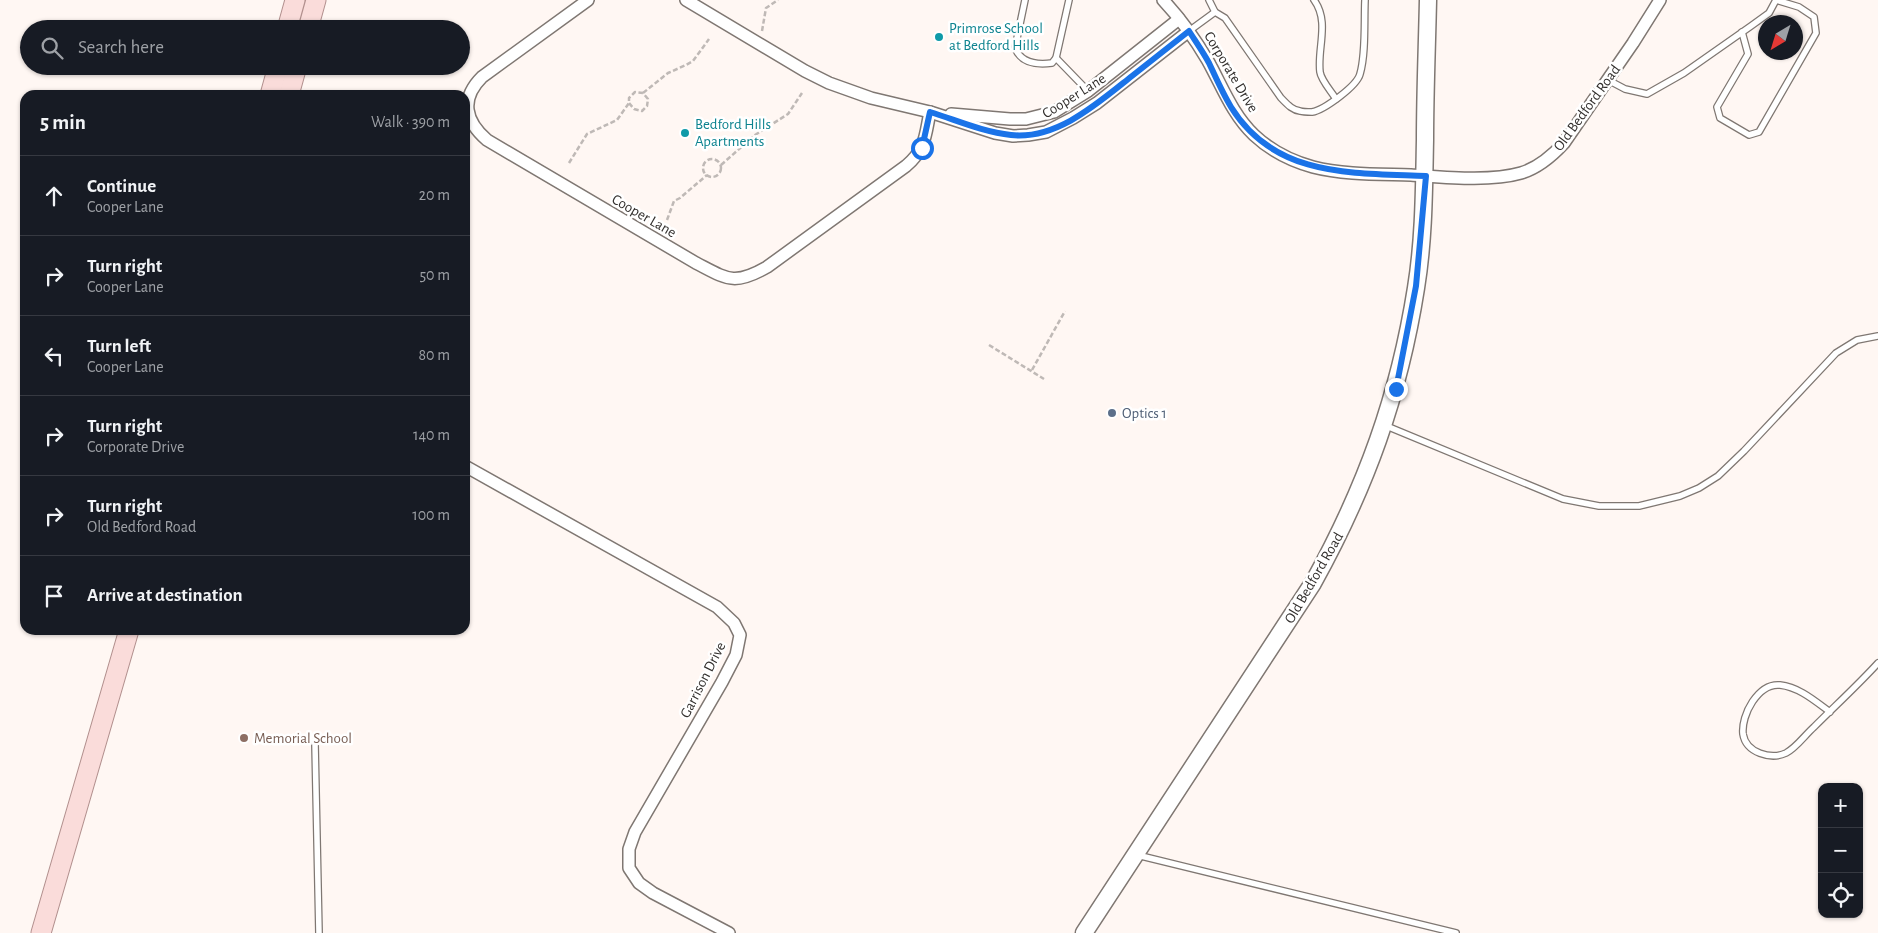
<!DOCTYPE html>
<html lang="en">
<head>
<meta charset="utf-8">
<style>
  body { margin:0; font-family:"Alegreya Sans",sans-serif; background:#20242c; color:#f1f3f6 }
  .controls { position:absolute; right:15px; bottom:15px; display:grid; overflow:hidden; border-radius:10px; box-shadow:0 1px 4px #0004 }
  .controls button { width:45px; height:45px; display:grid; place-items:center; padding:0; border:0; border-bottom:1px solid #363941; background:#171b24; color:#f1f3f6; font:25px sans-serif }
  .compass { position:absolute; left:1758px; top:15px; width:45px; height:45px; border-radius:50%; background:#171b24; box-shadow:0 1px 4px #0004; rotate:218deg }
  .stop { position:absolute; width:15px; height:15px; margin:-11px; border:4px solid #1a73e8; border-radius:50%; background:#fff }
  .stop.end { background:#1a73e8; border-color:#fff; box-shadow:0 1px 5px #0008 }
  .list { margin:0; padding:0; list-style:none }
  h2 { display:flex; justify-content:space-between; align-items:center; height:65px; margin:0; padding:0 20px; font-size:21px }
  h2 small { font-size:16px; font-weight:400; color:#9ea1a6 }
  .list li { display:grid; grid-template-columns:32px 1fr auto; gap:15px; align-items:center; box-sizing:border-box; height:80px; padding:0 20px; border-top:1px solid #363941 }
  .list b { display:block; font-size:19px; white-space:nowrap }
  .list p { margin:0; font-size:16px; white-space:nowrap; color:#9ea1a6 }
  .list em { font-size:16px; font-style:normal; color:#9ea1a6 }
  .icon { flex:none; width:28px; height:28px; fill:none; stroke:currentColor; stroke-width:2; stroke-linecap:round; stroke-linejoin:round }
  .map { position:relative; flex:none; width:1878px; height:933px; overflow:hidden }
  .search { position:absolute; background:#171b24; box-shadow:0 1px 4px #0004; left:20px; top:20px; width:450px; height:55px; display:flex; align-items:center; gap:12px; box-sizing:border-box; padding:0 18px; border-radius:28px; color:#9ea1a6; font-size:19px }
  .panel { position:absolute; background:#171b24; box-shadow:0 1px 4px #0004; left:20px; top:90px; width:450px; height:545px; border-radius:15px }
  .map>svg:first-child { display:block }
</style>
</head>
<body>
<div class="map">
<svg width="1878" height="933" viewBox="0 0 1878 933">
  <rect width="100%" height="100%" fill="#fff7f3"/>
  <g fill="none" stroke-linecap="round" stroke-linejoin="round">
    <defs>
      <g id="lane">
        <path d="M 1025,0 L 1015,48 C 1021,63 1037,65 1052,63 L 1056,58 L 1069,0"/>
        <path d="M 1209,0 L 1215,12 L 1225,18 L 1281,98 C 1287,104 1292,110 1300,111 C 1303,112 1309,112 1312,112 C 1324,110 1357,86 1360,74 C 1366,54 1364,22 1365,0"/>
        <path d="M 1314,0 C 1330,22 1317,48 1320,72 C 1321,80 1331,91 1336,99"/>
        <path d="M 1189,31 L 1215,12"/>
        <path d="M 1742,32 L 1748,54 L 1717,107 L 1720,118 L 1749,135 L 1759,132 L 1816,33 L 1814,17 L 1799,7 L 1776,0"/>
        <path d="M 1056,58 L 1088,91"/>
        <path d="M 1608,80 L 1625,89 L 1647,94 L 1684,73 L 1751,26 L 1769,13 L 1776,0"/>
        <path d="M 1384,425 L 1563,499 L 1599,506 L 1639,506 L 1680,496 L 1699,488 L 1718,476 L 1744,451 L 1836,353 L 1857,340 L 1878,336"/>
        <path d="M 1830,712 C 1815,701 1799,687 1780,685 C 1758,683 1741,715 1743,734 C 1746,753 1771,760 1786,753 C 1796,748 1805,735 1814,727 C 1835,706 1858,685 1878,663"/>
        <path d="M 315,744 L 319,933"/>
        <path d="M 1137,855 L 1456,933"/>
      </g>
      <g id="street">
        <path d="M 588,0 L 482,77 C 460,99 465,121 487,140 L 696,263 C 727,279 734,286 767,267 L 906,166 C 926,149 925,136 930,112"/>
        <path d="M 686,0 L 805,71 L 829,83 L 871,98 L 930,112 L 995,133 L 1013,136 L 1028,135 L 1046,132 L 1073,118 L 1097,103 L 1189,31"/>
        <path d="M 1163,0 C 1180,18 1195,39 1208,61 C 1222,86 1232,114 1254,135 C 1270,150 1291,161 1313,167 C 1344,175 1379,174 1411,175 C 1443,177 1490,182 1521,173 C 1538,168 1552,156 1564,143 L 1633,43 L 1660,0"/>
        <path d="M 951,114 L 1010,119 L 1026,119 L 1054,112 L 1088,91 L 1179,19"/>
        <path d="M 465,466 L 717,607 L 734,623 L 740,635 L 736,655 L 722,682 L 635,832 L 629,849 L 629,868 L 639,883 L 653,893 L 729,933"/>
      </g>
      <path id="secondary" d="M 1084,933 L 1313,583 C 1366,487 1399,396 1416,288 C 1424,239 1424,189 1425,140 C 1425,93 1427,47 1428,0"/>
      <g id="primary">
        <path d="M 287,29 L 295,0"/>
        <path d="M 308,29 L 316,0"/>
        <path d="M 270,95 L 278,66"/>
        <path d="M 289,95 L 297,66"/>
        <path d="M 41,933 L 129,630"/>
      </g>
    </defs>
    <use href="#lane" stroke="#7f7772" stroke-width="8"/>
    <use href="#street" stroke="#7f7772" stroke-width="14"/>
    <use href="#secondary" stroke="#7f7772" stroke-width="19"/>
    <use href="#primary" stroke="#b2908e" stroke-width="21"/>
    <g stroke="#bfb9b6" stroke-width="2.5" stroke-dasharray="5 2.5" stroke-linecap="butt">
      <path d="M 762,31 L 766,8 L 778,0"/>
      <path d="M 643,93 L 668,73 L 686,65 L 693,61 L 709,39"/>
      <circle cx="712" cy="168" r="9"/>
      <path d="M 569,163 L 587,134 L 617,120 L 629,103 L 629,98 L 635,92 L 643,93 L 648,99 L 647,106 L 642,111 L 634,109 L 629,103"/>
      <path d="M 721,165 L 755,135 L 788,114 L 802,93"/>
      <path d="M 667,220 L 674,201 L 680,198 L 707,175"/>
      <path d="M 989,345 L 1044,379"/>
      <path d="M 1032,370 L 1065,311"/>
    </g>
    <use href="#lane" stroke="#fff" stroke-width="5.5"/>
    <use href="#street" stroke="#fff" stroke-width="11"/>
    <use href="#secondary" stroke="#fff" stroke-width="16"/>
    <use href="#primary" stroke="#fadcda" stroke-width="19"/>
  </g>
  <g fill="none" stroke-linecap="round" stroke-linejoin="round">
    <path stroke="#1a73e8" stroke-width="6" d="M 922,148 L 930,112 C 956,120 983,132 1011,135 C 1057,140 1098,103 1132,76 C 1151,61 1170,46 1189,31 C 1196,42 1203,52 1209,63 C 1216,78 1223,94 1231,107 C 1275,178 1353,173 1426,176 L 1416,286 L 1396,389"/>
  </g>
  <g fill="#0f9aa8" stroke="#fff" stroke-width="2">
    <circle cx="939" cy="37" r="5"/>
    <circle cx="685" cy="133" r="5"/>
  </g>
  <circle fill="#5c6f8a" stroke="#fff" stroke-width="2" cx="1112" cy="413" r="5"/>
  <circle fill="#8d6e63" stroke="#fff" stroke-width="2" cx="244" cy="738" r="5"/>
  <g text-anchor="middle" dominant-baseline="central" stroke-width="5" stroke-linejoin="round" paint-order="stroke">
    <g font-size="15" fill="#0d838f" stroke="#fff" text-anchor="start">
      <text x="949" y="28">Primrose School<tspan x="949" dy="17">at Bedford Hills</tspan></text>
      <text x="695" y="124">Bedford Hills<tspan x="695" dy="17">Apartments</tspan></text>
    </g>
    <g font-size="15" fill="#322f2d" stroke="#fff">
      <text transform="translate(1231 72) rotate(59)">Corporate Drive</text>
      <text transform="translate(1074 96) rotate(-32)">Cooper Lane</text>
      <text transform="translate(1587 108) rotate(-54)">Old Bedford Road</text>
      <text transform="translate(644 216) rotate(30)">Cooper Lane</text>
      <text transform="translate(1314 578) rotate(-60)">Old Bedford Road</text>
      <text transform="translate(703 680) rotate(-63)">Garrison Drive</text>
    </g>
    <g font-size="15" fill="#4e5e75" stroke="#fff" text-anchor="start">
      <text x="1122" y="413">Optics 1</text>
    </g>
    <g font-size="15" fill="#785e54" stroke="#fff" text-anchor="start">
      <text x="254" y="738">Memorial School</text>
    </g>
  </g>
</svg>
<div class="controls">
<button>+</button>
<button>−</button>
<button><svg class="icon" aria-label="locate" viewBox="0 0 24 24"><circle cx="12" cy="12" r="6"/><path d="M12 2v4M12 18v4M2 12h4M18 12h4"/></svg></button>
</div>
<svg class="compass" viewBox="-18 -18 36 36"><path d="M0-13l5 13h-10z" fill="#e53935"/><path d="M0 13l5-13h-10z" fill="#9ea1a6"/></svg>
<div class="stop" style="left:922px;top:148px"></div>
<div class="stop end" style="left:1396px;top:389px"></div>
<div class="search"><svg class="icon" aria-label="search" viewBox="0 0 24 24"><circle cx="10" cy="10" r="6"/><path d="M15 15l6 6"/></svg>Search here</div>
<section class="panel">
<h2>5 min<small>Walk · 390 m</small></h2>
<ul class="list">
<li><svg class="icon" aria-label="ahead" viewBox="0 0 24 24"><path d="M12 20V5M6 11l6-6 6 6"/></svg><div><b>Continue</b><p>Cooper Lane</p></div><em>20 m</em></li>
<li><svg class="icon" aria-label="right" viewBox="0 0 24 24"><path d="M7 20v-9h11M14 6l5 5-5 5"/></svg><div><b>Turn right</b><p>Cooper Lane</p></div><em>50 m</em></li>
<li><svg class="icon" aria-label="left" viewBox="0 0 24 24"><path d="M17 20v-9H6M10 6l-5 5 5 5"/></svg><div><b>Turn left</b><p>Cooper Lane</p></div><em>80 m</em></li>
<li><svg class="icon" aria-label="right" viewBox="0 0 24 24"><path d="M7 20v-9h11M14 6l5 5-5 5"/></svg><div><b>Turn right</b><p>Corporate Drive</p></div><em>140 m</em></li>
<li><svg class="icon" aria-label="right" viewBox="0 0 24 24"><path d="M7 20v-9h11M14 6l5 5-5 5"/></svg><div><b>Turn right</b><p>Old Bedford Road</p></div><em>100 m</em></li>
<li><svg class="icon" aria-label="arrive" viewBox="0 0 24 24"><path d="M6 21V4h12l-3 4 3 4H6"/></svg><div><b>Arrive at destination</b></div></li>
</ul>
</section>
</div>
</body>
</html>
